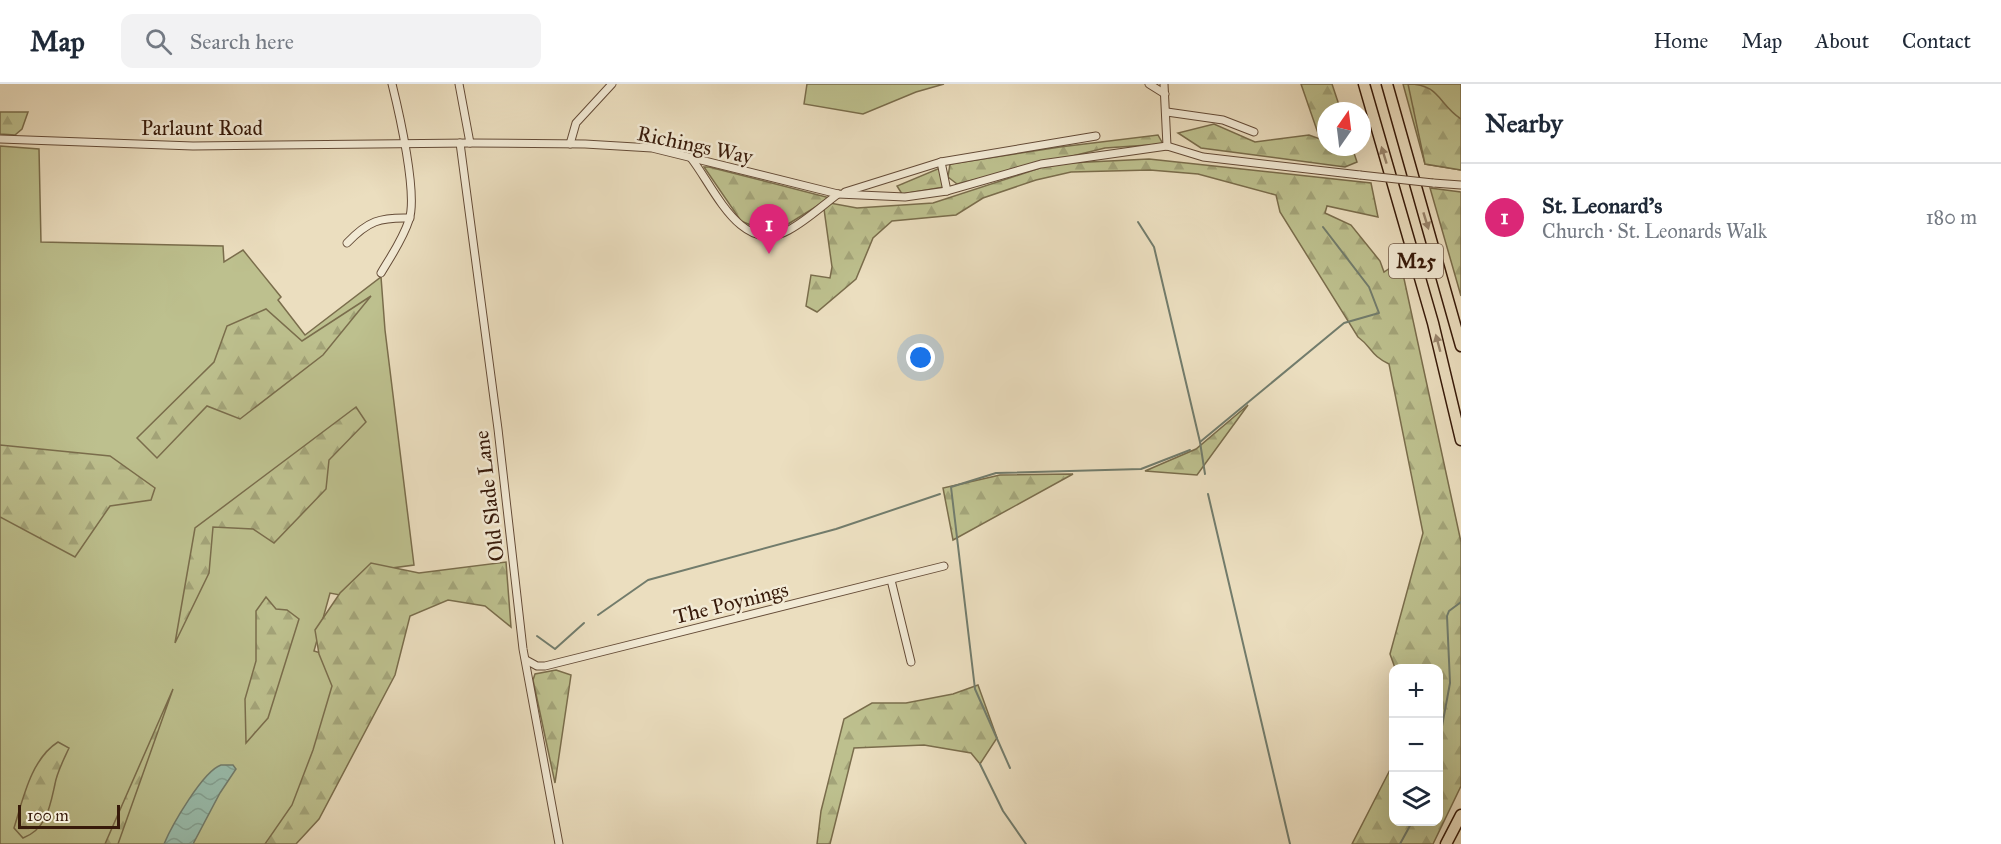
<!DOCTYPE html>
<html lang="en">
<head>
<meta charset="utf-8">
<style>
  body { margin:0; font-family:"IM FELL Great Primer",serif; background:#f2f2f3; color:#1f2937 }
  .controls { position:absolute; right:18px; bottom:18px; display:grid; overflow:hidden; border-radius:12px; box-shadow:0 6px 24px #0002 }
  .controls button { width:54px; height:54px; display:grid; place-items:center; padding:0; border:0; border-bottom:2px solid #e0e1e3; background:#fff; color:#1f2937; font:30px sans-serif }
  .compass { position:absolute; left:1317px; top:18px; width:54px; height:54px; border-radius:50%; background:#fff; box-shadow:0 6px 24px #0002; rotate:14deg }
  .scale { position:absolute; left:18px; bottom:15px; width:102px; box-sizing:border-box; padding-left:6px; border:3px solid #371a0a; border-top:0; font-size:16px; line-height:21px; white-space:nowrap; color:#371a0a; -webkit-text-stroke:4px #f2ead5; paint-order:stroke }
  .you { position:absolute; left:921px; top:274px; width:21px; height:21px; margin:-15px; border:4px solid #fff; border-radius:50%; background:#1a73e8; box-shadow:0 0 0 9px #1a73e833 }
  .badge { display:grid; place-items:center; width:39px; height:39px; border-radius:50%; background:#db2777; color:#fff; font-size:20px; font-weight:700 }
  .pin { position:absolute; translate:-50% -50px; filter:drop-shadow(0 2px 3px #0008) }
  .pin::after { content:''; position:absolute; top:32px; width:21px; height:18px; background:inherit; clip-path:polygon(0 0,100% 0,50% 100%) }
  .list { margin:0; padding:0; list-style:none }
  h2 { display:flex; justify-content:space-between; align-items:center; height:78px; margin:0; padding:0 24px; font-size:26px }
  h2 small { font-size:20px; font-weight:400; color:#747a83 }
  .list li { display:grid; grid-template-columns:39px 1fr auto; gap:18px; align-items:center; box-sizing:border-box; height:108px; padding:0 24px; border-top:2px solid #e0e1e3 }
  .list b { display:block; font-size:22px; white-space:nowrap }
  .list p { margin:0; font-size:20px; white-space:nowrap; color:#747a83 }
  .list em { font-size:20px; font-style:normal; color:#747a83 }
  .icon { flex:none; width:33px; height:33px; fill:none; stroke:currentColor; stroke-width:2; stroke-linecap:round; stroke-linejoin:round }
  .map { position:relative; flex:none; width:1461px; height:760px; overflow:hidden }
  header { display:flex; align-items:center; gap:36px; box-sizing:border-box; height:84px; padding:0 30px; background:#fff; border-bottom:2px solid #e0e1e3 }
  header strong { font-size:28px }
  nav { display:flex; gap:33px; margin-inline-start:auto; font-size:21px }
  .search { width:420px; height:54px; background:#f2f2f3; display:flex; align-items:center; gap:15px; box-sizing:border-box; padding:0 21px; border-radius:12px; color:#747a83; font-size:22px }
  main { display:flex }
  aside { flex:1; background:#fff }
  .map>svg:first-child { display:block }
</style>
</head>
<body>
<header>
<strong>Map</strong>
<div class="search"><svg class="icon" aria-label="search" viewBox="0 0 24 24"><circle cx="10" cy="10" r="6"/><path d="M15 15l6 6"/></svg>Search here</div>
<nav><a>Home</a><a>Map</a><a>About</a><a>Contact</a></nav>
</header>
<main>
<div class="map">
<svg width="1461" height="760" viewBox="0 0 1461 760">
  <defs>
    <pattern id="forest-firs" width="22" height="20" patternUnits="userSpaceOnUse" patternTransform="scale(1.5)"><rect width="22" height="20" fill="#bdc08e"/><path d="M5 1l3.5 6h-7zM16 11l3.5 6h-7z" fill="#a3a479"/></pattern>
    <pattern id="water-waves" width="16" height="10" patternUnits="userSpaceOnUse" patternTransform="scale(1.5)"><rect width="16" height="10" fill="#99bdad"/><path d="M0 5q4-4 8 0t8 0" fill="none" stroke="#84a294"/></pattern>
  </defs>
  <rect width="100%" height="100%" fill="#ebdebf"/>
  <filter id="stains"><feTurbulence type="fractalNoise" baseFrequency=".00333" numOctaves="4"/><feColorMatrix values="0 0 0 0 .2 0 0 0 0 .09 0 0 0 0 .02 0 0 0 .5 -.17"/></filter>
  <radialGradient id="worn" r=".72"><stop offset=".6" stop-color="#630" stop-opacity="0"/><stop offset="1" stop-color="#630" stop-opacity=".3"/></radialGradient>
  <g fill="#bdc08e" stroke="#7a6d4c" stroke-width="1.5">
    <path d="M 807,0 L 944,0 L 916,8 L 863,30 L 804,20 Z"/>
    <path d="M 1403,0 L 1461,0 L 1461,86 L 1425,80 Z"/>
    <path d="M 0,62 L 39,65 L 41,158 L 223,162 L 224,178 L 243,166 L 281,213 L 278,216 L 305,251 L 381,193 L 385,246 L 414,481 L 377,486 L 366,516 L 330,509 L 314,567 L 347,577 L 292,760 L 0,760 Z"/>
  </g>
  <g fill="url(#forest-firs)" stroke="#7a6d4c" stroke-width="1.5">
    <path d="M 1301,0 L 1332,0 L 1341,27 L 1326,27 L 1326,63 L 1352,63 L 1357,78 L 1345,83 L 1201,64 L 1178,49 L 1214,40 L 1255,58 L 1309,51 L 1320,55 Z"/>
    <path d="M 1408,0 C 1440,0 1438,20 1461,35 L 1461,86 L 1425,80 Z"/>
    <path d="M 0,28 L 28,28 L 22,45 L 15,51 L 0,50 Z"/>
    <path d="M 1158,51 L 1163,60 L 1105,64 L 957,100 L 948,93 L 950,80 L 1060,63 Z"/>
    <path d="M 1149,75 L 1371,99 L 1378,133 L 1327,122 L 1325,129 L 1351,141 L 1380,177 L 1384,188 L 1390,184 L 1403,190 L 1461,458 L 1461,702 L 1433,760 L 1352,760 L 1393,680 L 1394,738 L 1438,738 L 1438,584 L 1395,584 L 1390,570 L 1423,449 L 1389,280 C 1370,271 1373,264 1358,253 L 1280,128 L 1276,111 L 1198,90 L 1150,86 L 1071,88 L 1036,96 L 983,114 L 956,131 L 892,137 L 873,154 L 856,195 L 817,228 L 806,222 L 811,191 L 830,194 L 832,183 L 824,125 L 830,119 L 857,124 L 933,119 L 1043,83 L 1069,79 Z"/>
    <path d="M 704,83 L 709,83 L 830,114 L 785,142 L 774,146 L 760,145 L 741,137 Z"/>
    <path d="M 940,84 L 944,103 L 902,110 L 897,102 Z"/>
    <path d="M 1430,104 L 1461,108 L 1461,212 Z"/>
    <path d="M 371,212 L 323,271 L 240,335 L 207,322 L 157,374 L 137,354 L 214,278 L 227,242 L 266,225 L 302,257 Z"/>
    <path d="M 1248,321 L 1197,391 L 1145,387 L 1196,365 Z"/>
    <path d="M 356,323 L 366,338 L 329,376 L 326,405 L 274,459 L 253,445 L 213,443 L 209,489 L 175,559 L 195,444 Z"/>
    <path d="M 0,361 L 110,372 L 155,404 L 151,416 L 110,422 L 75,473 L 0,433 Z"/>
    <path d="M 1073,390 L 953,456 L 943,404 L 1000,391 Z"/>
    <path d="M 506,478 L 511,543 L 485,522 L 448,516 L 410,532 L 395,591 L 319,735 L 296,760 L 265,760 L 292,721 L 313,666 L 332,602 L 319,570 L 315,546 L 340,509 L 371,479 L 419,489 Z"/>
    <path d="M 266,513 L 276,525 L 287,526 L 299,535 L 268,634 L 246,659 L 245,615 L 256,577 L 256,527 Z"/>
    <path d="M 556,586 L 571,591 L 555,699 L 533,596 L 535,590 Z"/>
    <path d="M 978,601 L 997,654 L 980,680 L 971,669 L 924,661 L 854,664 L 830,760 L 817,760 L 821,727 L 844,635 L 872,619 L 906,619 L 953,610 Z"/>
    <path d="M 173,605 L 118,760 L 105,760 Z"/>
    <path d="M 58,658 L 69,664 C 64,675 57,688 55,700 C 50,722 47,745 23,754 L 14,744 C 23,715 31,675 58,658 Z"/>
  </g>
  <path fill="url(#water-waves)" stroke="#727c6c" stroke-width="1.5" d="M 221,681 L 233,681 L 236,685 L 220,709 L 193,760 L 164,760 C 172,741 203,687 221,681 Z"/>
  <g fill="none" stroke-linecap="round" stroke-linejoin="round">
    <g stroke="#727c6c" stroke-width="2">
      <path d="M 1138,138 L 1154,163 L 1200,358 L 1205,390"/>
      <path d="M 1200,358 L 1344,239 L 1379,229 L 1369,203 L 1323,143"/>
      <path d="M 1208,410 L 1290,760"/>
      <path d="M 598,531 L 648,496 L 836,445 L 940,410"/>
      <path d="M 537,552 L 555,565 L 584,539"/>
      <path d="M 1438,664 L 1450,599 L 1447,532 L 1449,527 L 1461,518"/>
      <path d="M 980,680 L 1003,727 L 1026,760"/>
      <path d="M 1010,684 L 975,605 L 951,403 L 996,389 L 1141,385 L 1190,366"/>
      <path d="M 1400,760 L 1412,738"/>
    </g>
    <defs>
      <g id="minor">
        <path d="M 459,0 L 470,59"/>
        <path d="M 1149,0 L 1165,10"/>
        <path d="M 1164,0 L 1167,62"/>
        <path d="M 1167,28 L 1223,36 L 1254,48"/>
        <path d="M 0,55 L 193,62 L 470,59 L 585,60 L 652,64 L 838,110 L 905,113 L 947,107 L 1041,80 L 1167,62"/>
        <path d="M 460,59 L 498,345 L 523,565 L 559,760"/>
        <path d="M 570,60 L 576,39 L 612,0"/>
        <path d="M 1167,62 L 1203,73 L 1360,91"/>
        <path d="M 691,74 C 714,103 741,173 789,146 C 806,137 822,122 838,110"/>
        <path d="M 941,78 L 947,107"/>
        <path d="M 1433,99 L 1461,101"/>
        <path d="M 845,108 L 941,78 L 1096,52"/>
        <path d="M 347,159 C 368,137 380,133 410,134"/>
        <path d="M 381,189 C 391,172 403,155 409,136 C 418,111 399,28 392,0"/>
        <path d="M 891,496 L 911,578"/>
        <path d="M 526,576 L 537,582 L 545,582 L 944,482"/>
      </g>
      <g id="highway">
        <path d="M 1364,0 L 1433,239 L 1461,356"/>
        <path d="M 1387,0 L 1461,262"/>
        <path d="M 1446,760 L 1461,731"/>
      </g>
    </defs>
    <use href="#minor" stroke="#644b37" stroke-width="9"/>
    <use href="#highway" stroke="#371a0a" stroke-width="13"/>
    <use href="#minor" stroke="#f2ead5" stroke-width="7"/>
    <use href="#highway" stroke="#ebdebf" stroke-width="10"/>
    <defs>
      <path id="minor-bridge" d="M 1360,91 L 1433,99"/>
    </defs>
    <use href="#minor-bridge" stroke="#644b37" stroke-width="9" stroke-linecap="butt"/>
    <use href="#minor-bridge" stroke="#f2ead5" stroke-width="7"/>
  </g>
  <defs><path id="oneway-solid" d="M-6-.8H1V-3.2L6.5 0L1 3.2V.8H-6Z" transform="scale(1.5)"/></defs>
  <g fill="#9a866e">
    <use href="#oneway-solid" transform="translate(1384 71) rotate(-107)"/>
    <use href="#oneway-solid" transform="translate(1426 137) rotate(73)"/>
    <use href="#oneway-solid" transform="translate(1438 259) rotate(-105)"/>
  </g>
  <g text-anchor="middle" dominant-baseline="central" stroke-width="5" stroke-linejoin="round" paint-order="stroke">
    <rect fill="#f2ead5" stroke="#6f5847" stroke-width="1.5" x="1389" y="160" width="54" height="34" rx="4.5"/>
    <g font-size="20" font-weight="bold" fill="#371a0a">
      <text x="1416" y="177">M25</text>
    </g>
    <g font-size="21" fill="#371a0a" stroke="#f2ead5">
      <text x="202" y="44">Parlaunt Road</text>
      <text transform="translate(695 61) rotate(12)">Richings Way</text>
      <text transform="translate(489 412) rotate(-97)">Old Slade Lane</text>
      <text transform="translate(731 519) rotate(-14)">The Poynings</text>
    </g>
  </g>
  <rect width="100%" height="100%" filter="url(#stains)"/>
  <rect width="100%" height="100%" fill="url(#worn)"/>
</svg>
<div class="controls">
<button>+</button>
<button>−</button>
<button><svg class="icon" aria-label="layers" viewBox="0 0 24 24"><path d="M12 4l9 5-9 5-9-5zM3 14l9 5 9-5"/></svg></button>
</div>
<svg class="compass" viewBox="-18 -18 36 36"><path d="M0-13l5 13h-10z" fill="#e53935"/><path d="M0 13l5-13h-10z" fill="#747a83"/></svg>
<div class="scale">100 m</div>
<div class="you"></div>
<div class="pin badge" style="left:769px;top:170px">1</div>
</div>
<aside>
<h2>Nearby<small></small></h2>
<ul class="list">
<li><span class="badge">1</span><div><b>St. Leonard's</b><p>Church · St. Leonards Walk</p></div><em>180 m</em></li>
</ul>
</aside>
</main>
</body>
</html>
